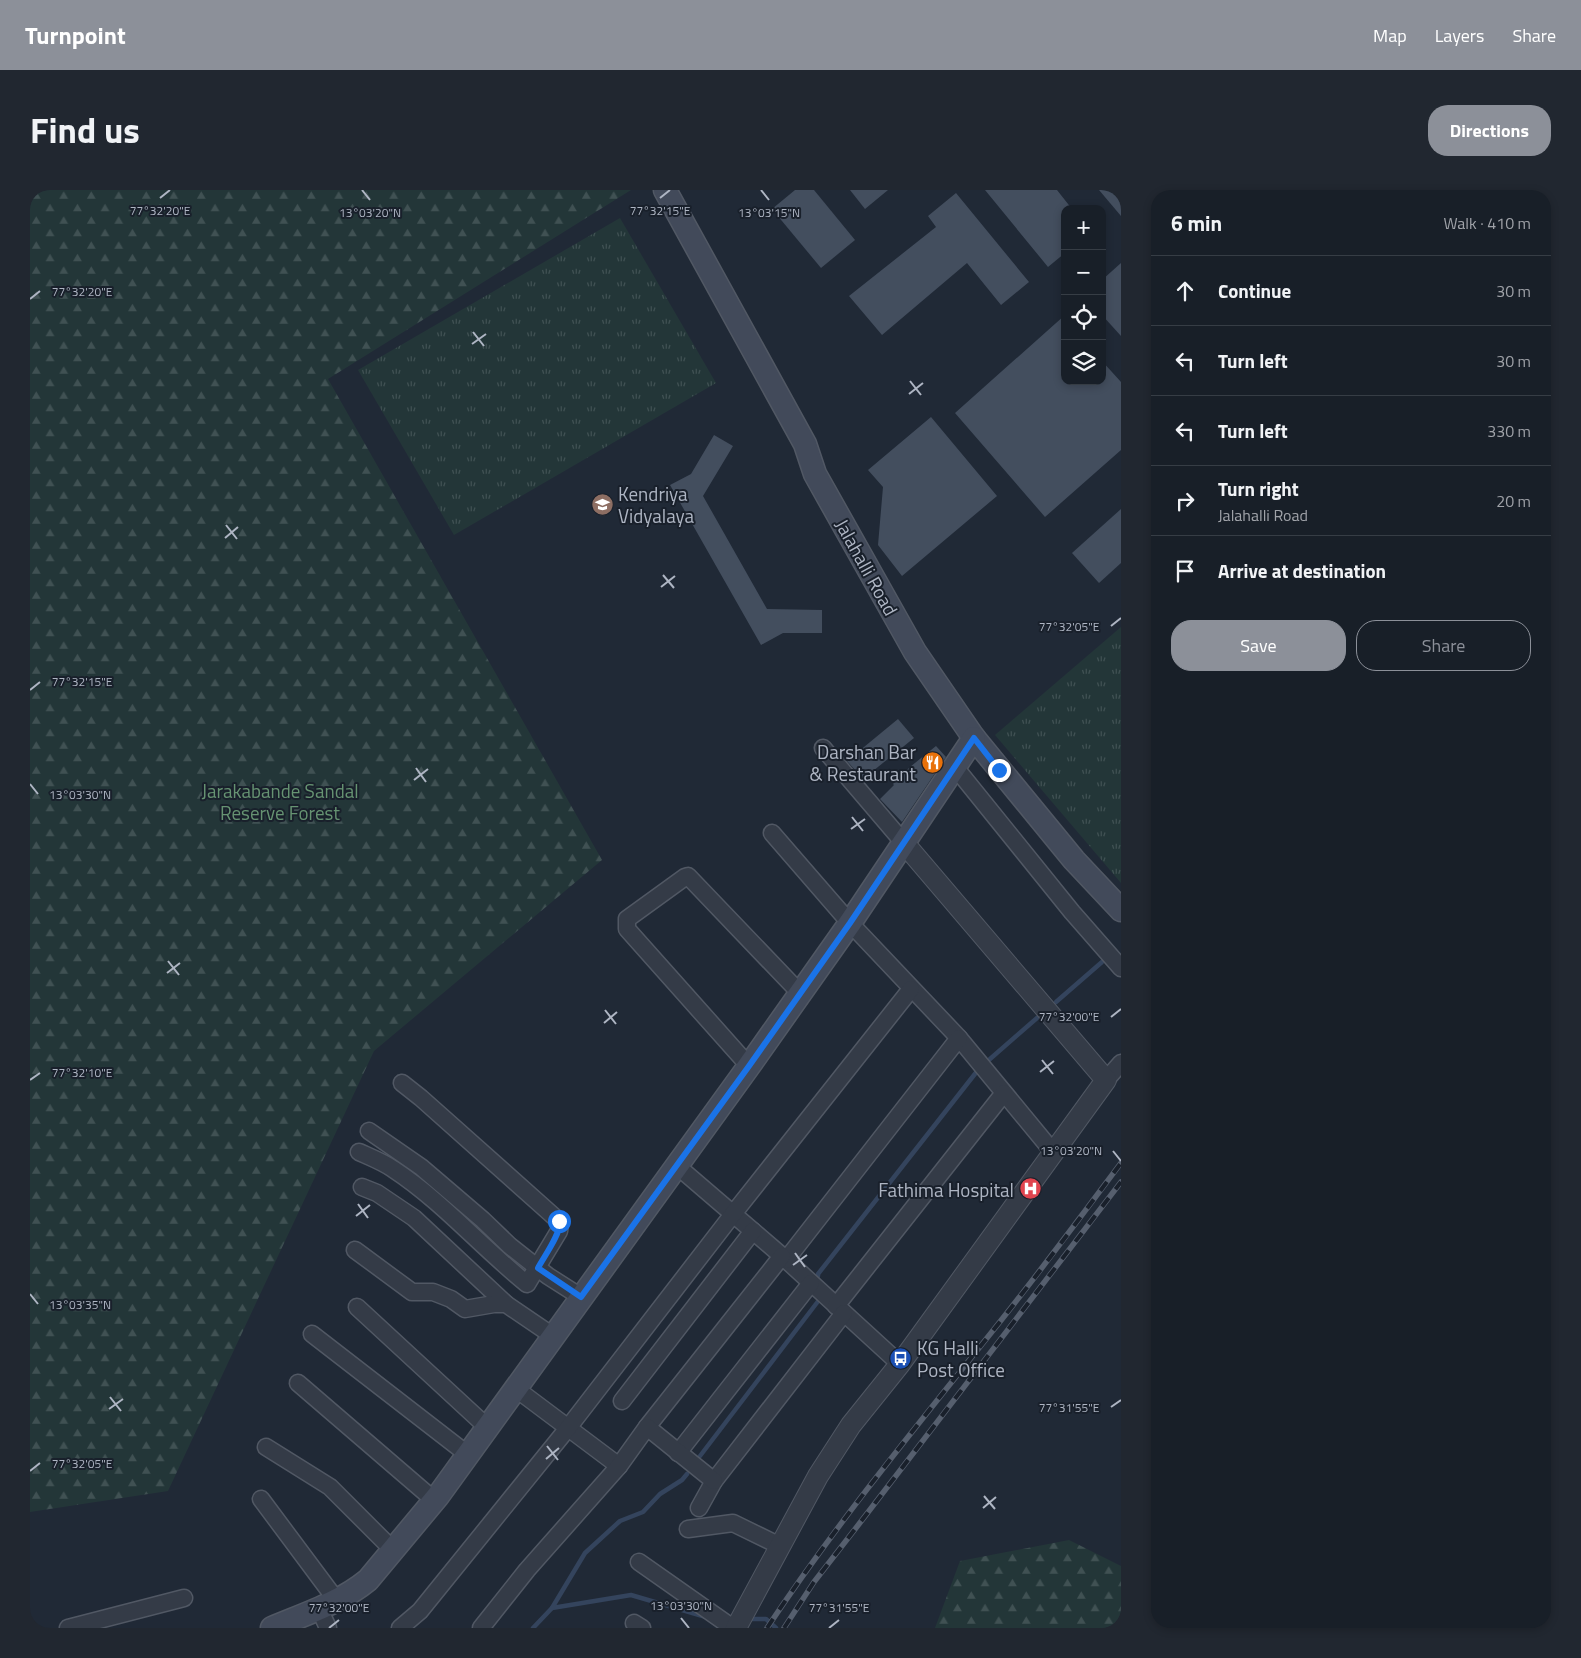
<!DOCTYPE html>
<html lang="en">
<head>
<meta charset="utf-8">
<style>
  body { margin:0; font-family:"Titillium Web",sans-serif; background:#212730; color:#f1f3f6 }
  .controls { position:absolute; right:15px; top:15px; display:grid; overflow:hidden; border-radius:10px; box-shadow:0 2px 8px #0003 }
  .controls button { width:45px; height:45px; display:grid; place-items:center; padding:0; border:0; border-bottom:1px solid #363d45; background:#181f28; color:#f1f3f6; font:25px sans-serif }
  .stop { position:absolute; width:15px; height:15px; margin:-11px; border:4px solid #1a73e8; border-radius:50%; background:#fff }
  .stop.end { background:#1a73e8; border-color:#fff; box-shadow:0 1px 5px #0008 }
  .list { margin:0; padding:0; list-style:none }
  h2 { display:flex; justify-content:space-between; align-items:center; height:65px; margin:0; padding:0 20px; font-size:21px }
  h2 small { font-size:16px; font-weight:400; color:#9fa2a8 }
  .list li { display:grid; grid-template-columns:32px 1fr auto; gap:15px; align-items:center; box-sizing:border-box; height:70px; padding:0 20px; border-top:1px solid #363d45 }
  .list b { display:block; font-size:19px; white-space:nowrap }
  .list p { margin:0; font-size:16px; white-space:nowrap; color:#9fa2a8 }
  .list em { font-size:16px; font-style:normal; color:#9fa2a8 }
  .actions { display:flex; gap:10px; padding:15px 20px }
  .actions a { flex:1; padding:11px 0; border:1px solid #8c9099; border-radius:20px; text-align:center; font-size:18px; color:#8c9099 }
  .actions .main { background:#8c9099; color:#fff }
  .icon { flex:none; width:28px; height:28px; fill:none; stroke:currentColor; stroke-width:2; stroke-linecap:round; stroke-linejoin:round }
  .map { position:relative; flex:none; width:1091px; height:1438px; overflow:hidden; border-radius:20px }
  header { display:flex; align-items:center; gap:30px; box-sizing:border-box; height:70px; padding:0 25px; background:#8c9099; color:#fff }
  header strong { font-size:24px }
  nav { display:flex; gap:28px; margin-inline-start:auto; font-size:18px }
  .intro { display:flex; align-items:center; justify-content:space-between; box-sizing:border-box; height:120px; padding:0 30px }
  h1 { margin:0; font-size:35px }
  .button { padding:12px 22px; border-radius:20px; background:#8c9099; color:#fff; font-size:18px; font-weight:700 }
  main { display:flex; gap:30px; padding:0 30px }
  aside { flex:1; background:#181f28; border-radius:20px; box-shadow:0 2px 8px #0003 }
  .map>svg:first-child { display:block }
</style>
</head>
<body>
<header>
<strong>Turnpoint</strong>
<nav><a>Map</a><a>Layers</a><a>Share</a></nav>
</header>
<div class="intro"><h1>Find us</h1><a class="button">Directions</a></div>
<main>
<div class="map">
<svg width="1091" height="1438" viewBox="0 0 1091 1438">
  <defs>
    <pattern id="grass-tufts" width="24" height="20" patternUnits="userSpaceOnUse" patternTransform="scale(1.25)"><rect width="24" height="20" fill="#233638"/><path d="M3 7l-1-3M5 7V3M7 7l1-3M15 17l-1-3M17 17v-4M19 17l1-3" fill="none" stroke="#405153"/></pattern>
    <pattern id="forest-firs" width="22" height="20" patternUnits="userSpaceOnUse" patternTransform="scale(1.25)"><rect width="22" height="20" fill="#233638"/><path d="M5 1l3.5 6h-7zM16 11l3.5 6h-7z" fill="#405153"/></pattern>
  </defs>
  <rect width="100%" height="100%" fill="#202936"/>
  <g fill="url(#grass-tufts)">
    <path d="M 590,28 L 686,193 L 424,345 L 328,180 Z"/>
    <path d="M 1091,437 L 1091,693 L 965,545 Z"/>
  </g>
  <g fill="url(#forest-firs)">
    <path d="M 0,0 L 601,0 L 298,189 L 572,670 L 344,861 L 138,1301 L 0,1322 Z"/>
    <path d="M 1039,1350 L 1091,1376 L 1091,1438 L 905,1438 L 930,1371 Z"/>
  </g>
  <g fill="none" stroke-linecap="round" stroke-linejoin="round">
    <g stroke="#34445d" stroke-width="4.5">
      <path d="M 1026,812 L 1072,772"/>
      <path d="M 960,869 L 1007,828"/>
      <path d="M 788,1086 L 788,1084 L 948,880"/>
      <path d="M 670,1266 L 789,1110"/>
      <path d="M 522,1418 L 601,1405 L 676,1427"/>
      <path d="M 719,1429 L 736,1429 L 746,1438"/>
      <path d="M 503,1438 L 522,1418 L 555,1363 L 590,1331 L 613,1322 L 630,1304 L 652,1290 L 657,1284"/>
    </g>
  </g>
  <g fill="#434e5e">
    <path d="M 765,0 L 784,0 L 825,50 L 791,78 L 742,19 Z"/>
    <path d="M 820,0 L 858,0 L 835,19 Z"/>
    <path d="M 955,0 L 1027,0 L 1042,19 L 1035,19 L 1035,63 L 1018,77 Z"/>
    <path d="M 1069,0 L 1091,0 L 1091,26 Z"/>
    <path d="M 926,3 L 999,92 L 971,115 L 937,73 L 852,145 L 819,106 L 906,37 L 898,26 Z"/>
    <path d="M 1091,73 L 1091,146 L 1072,125 L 1072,90 Z"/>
    <path d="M 1035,125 L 1035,191 L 1072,191 L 1072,171 L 1091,192 L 1091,260 L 1015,327 L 925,223 Z"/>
    <path d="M 901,227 L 967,306 L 872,386 L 848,355 L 853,297 L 838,280 Z"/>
    <path d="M 684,245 L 703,256 L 673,306 L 737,419 L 792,420 L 792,443 L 753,443 L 731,455 L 640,295 L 661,284 Z"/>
    <path d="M 1091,319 L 1091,373 L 1069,393 L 1042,363 Z"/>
    <path d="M 868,529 L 884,548 L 833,589 L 817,571 Z"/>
    <path d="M 906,556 L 916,567 L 872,632 L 850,609 L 864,595 L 863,594 L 880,577 Z"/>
  </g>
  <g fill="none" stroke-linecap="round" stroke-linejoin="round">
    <defs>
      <g id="minor">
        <path d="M 793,558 L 874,653"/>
        <path d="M 925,577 L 1042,722 L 1091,778"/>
        <path d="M 742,643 L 820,733 L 929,848 L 1023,962"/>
        <path d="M 719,876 L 597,739 L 597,729 L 655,687 L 658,686 L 770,803"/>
        <path d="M 1076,890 L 1091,873"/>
        <path d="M 339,941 L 391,977 L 453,1030 L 480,1056 L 518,1086 L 551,1107"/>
        <path d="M 329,962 C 340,967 353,972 363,979 C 412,1011 451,1057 497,1094 L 529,1041 L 530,1034 L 529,1031 L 391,908 L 372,893"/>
        <path d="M 646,975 L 752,1066 L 870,1174"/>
        <path d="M 332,997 L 347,1003 L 384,1028 L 476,1114"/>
        <path d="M 325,1060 L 382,1102 L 403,1102 L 421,1109 L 435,1119 L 464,1114 L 476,1114 L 523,1146"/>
        <path d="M 756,1070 L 929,848"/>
        <path d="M 806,1116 L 974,903"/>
        <path d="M 327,1117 L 457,1237"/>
        <path d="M 282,1144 L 437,1264"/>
        <path d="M 268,1193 L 404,1310"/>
        <path d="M 485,1198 L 589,1276"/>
        <path d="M 592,1211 L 723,1041"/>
        <path d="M 617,1237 L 752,1066"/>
        <path d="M 236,1257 L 300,1297 L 363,1360"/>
        <path d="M 648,1263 L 781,1093"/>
        <path d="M 231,1309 L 307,1411"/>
        <path d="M 669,1318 L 684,1291 L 814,1123"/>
        <path d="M 658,1339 L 703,1333 L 750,1356"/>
        <path d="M 609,1372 L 703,1438"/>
        <path d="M 289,1418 L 298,1438"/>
        <path d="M 604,1433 L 612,1438"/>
        <path d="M 38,1438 L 154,1408"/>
        <path d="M 370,1438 L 390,1421 L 538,1238 L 703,1024 L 881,799"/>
        <path d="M 451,1438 L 497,1380 L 589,1276 L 617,1237 L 684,1291"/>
      </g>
      <path id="tertiary" d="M 706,1438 L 788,1286 L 821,1235 L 870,1174 L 1076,890 L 874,653"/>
      <g id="secondary">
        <path d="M 635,0 L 775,254 L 785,284 L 885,462 L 944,548 L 1044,670 L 1091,720"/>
        <path d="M 242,1438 C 275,1424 310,1413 338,1390 L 408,1306 L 719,876 L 820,733 L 944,548"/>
      </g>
    </defs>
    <use href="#minor" stroke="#515864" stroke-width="19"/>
    <use href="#tertiary" stroke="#515864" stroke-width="22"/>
    <use href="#secondary" stroke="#515864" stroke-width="25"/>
    <use href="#minor" stroke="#343b47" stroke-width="16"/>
    <use href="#tertiary" stroke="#343b47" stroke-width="20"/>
    <use href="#secondary" stroke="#424a5a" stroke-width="22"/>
    <defs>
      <g id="rail">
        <path d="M 737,1438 C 804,1337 881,1243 957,1148 C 1003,1091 1047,1032 1091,973"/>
        <path d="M 754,1438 L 784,1392 L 829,1334 L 1091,992"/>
      </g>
    </defs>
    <use href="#rail" stroke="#565f6e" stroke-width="5.5"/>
    <use href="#rail" stroke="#19202b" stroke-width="4" stroke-dasharray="11" stroke-linecap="butt"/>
  </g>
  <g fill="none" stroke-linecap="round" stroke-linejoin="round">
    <path stroke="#1a73e8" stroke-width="6" d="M 529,1031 C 533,1041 513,1068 508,1078 L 551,1107 L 719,876 L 820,733 L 944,548 L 969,580"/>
  </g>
  <path fill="none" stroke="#aeb5c3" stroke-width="2" d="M 332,0 L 340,10M 731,0 L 739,10M 130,8 L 140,0M 630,8 L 640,0M 0,109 L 10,101M 443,142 L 454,156M 442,154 L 456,144M 880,191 L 891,205M 879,204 L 893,193M 196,335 L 207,349M 195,348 L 208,337M 633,385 L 644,398M 631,397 L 645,386M 1081,436 L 1091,428M 0,500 L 10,492M 386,578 L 396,592M 384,590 L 398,579M 0,594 L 8,604M 822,627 L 833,641M 821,639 L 835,629M 138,771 L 149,785M 137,783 L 150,773M 575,820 L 586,834M 1081,827 L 1091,819M 574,833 L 587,822M 1012,870 L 1023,884M 1010,882 L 1024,871M 0,890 L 10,883M 1083,961 L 1091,971M 328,1014 L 338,1028M 326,1026 L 340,1015M 765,1063 L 775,1077M 763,1075 L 777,1065M 0,1104 L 8,1114M 80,1207 L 91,1221M 1081,1217 L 1091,1210M 79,1219 L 93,1209M 517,1256 L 528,1270M 516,1269 L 529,1258M 0,1281 L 10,1273M 954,1306 L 965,1319M 953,1318 L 966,1307M 651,1428 L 659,1438M 299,1438 L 309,1430M 799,1438 L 809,1430"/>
  <defs>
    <symbol id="school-disc" viewBox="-11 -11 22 22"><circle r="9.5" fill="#8d6e63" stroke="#19202b"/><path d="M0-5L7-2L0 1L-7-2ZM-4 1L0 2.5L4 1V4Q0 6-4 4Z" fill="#fff"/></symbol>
    <symbol id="restaurant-disc" viewBox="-11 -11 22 22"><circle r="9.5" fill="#e8710a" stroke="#19202b"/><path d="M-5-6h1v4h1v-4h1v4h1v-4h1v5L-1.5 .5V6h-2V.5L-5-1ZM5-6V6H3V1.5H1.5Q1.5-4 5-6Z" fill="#fff"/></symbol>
    <symbol id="hospital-disc" viewBox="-11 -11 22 22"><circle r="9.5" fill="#e0444e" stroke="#19202b"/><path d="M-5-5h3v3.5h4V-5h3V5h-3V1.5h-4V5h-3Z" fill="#fff"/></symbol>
    <symbol id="bus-disc" viewBox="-11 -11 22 22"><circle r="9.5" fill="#1a4fb4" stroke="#19202b"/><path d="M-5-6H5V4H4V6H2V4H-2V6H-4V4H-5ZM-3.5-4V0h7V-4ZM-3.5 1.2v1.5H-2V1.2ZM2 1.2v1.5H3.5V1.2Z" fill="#fff"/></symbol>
  </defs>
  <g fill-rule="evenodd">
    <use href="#school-disc" x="560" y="302" width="25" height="25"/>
    <use href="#restaurant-disc" x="890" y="560" width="25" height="25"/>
    <use href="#hospital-disc" x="988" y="986" width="25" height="25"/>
    <use href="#bus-disc" x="858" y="1156" width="25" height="25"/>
  </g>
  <g text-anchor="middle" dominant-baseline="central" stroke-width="4" stroke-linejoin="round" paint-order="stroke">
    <g font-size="19" fill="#aeb5c3" stroke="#19202b" text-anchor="start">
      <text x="588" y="303">Kendriya<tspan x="588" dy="22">Vidyalaya</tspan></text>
      <text x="886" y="561" text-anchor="end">Darshan Bar<tspan x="886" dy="22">&amp; Restaurant</tspan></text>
      <text x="984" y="999" text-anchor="end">Fathima Hospital</text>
      <text x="887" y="1157">KG Halli<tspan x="887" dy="22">Post Office</tspan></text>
    </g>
    <g font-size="19" fill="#aeb5c3" stroke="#19202b">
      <text transform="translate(837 377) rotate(61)">Jalahalli Road</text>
    </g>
    <g font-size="19" fill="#669372" stroke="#19202b">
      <text x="250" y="600">Jarakabande Sandal<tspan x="250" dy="22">Reserve Forest</tspan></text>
    </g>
  </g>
  <g font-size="12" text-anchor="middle" fill="#aeb5c3" stroke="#19202b" stroke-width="4" stroke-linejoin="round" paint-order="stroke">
    <text x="130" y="25">77°32'20"E</text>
    <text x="630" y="25">77°32'15"E</text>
    <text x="340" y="27">13°03'20"N</text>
    <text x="739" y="27">13°03'15"N</text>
    <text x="52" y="106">77°32'20"E</text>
    <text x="1039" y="441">77°32'05"E</text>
    <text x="52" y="496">77°32'15"E</text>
    <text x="50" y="609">13°03'30"N</text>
    <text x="1039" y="831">77°32'00"E</text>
    <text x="52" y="887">77°32'10"E</text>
    <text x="1041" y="965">13°03'20"N</text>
    <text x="50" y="1119">13°03'35"N</text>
    <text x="1039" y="1222">77°31'55"E</text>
    <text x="52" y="1278">77°32'05"E</text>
    <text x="651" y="1420">13°03'30"N</text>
    <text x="309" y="1422">77°32'00"E</text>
    <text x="809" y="1422">77°31'55"E</text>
  </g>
</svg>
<div class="controls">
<button>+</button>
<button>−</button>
<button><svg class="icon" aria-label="locate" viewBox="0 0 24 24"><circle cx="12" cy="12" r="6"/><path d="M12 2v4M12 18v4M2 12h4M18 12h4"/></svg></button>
<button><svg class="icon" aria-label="layers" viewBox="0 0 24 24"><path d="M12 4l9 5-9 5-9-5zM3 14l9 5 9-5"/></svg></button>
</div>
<div class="stop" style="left:529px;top:1031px"></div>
<div class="stop end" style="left:969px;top:580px"></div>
</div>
<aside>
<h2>6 min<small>Walk · 410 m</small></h2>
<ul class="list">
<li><svg class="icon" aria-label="ahead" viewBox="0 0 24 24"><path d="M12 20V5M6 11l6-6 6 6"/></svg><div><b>Continue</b></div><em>30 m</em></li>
<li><svg class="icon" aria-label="left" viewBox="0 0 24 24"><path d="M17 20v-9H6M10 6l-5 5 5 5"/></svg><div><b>Turn left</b></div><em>30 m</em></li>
<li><svg class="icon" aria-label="left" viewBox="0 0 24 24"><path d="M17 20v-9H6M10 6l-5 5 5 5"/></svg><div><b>Turn left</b></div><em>330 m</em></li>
<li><svg class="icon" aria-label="right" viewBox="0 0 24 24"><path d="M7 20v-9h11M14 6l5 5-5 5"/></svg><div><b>Turn right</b><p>Jalahalli Road</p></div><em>20 m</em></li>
<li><svg class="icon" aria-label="arrive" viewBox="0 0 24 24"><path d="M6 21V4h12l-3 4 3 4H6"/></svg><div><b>Arrive at destination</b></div></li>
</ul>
<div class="actions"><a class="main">Save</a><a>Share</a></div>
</aside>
</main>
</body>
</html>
